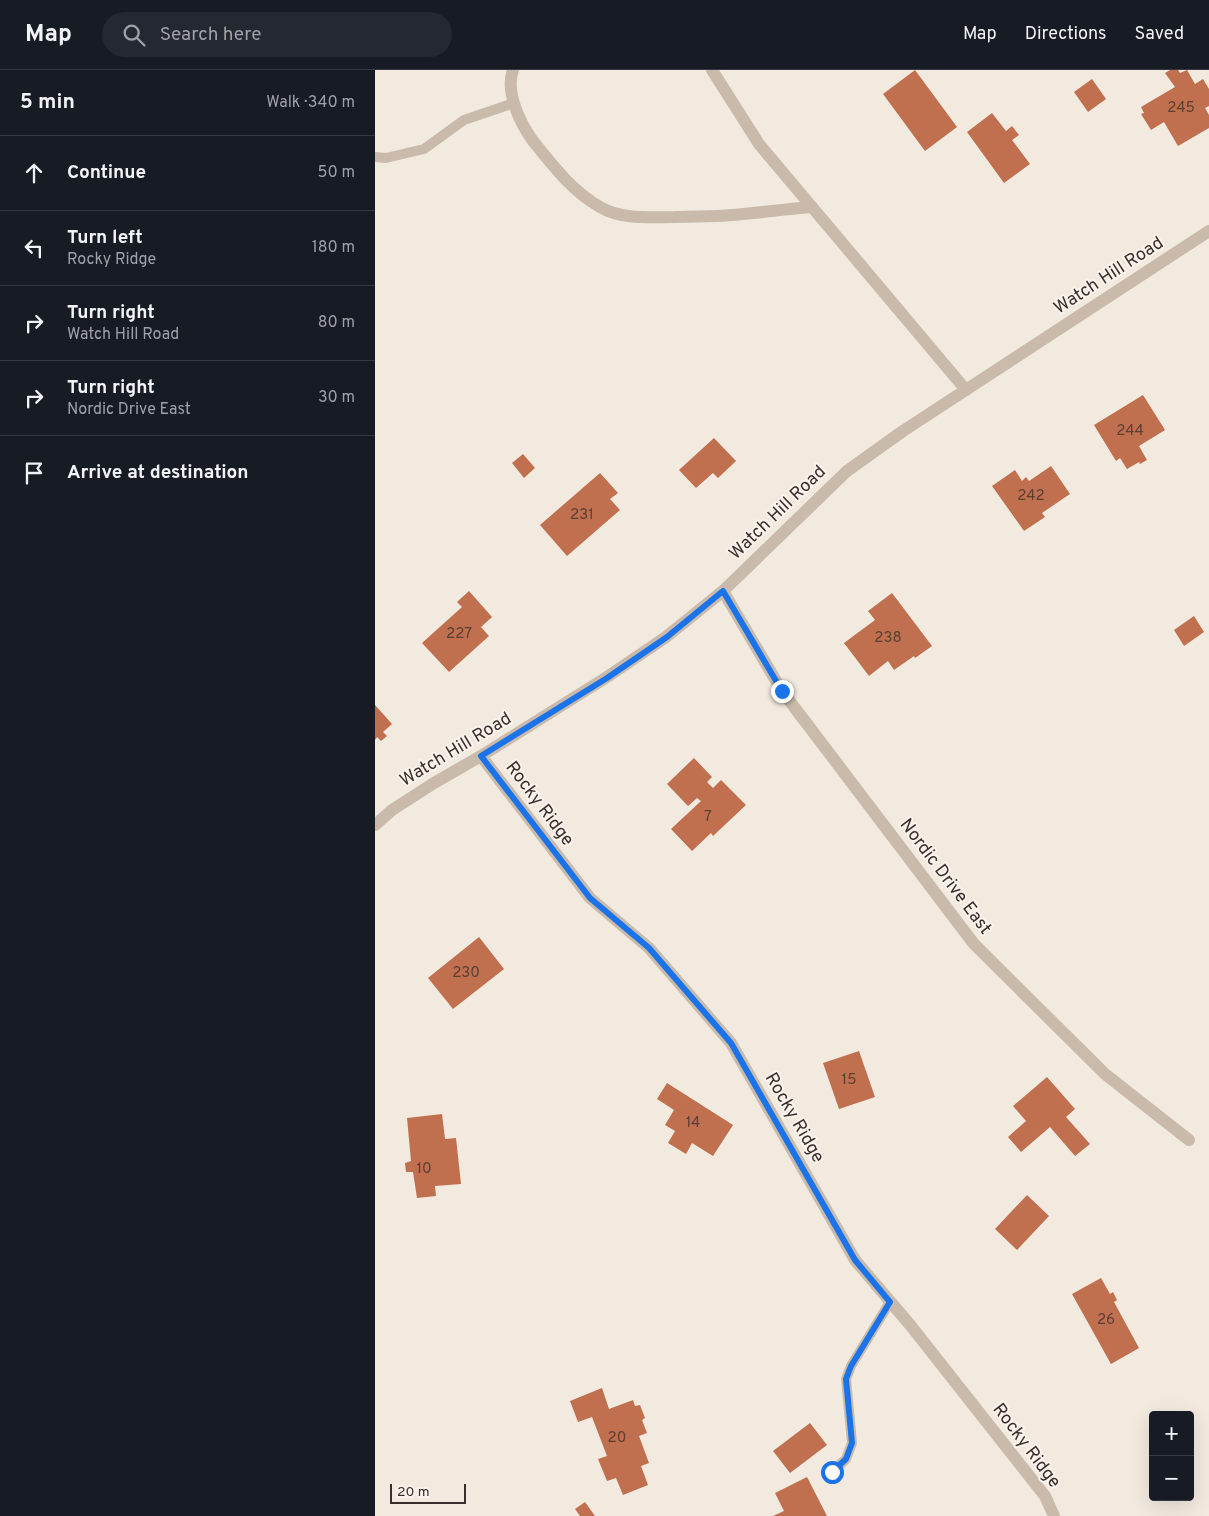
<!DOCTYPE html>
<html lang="en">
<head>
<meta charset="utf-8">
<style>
  body { margin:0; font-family:Overpass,sans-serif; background:#242831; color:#f1f3f6 }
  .controls { position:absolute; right:15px; bottom:15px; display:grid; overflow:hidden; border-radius:5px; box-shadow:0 5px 20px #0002 }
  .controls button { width:45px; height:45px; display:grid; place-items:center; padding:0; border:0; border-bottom:1px solid #363941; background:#171b24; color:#f1f3f6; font:25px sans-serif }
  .scale { position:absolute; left:15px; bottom:12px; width:76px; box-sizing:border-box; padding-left:5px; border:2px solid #382f2a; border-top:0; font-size:14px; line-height:18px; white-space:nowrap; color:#382f2a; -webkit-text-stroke:4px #f9f3eb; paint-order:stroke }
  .stop { position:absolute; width:15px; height:15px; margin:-11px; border:4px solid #1a73e8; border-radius:50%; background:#fff }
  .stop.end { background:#1a73e8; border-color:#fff; box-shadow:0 1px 5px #0008 }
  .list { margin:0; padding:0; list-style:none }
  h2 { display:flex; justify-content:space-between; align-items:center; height:65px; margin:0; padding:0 20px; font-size:21px }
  h2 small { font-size:16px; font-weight:400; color:#9ea1a6 }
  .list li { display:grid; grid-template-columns:32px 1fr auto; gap:15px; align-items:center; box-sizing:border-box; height:75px; padding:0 20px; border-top:1px solid #363941 }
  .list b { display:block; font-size:19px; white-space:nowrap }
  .list p { margin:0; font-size:16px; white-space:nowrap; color:#9ea1a6 }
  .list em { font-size:16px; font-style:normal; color:#9ea1a6 }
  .icon { flex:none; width:28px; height:28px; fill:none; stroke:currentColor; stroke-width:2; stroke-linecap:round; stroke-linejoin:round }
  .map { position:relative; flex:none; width:834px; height:1446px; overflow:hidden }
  header { display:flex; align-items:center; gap:30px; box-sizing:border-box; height:70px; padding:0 25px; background:#171b24; border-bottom:1px solid #363941 }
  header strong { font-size:24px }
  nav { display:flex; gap:28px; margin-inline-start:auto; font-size:18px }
  .search { width:350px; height:45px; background:#242831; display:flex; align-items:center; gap:12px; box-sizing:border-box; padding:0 18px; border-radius:28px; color:#9ea1a6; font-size:19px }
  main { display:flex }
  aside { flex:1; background:#171b24 }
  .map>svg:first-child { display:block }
</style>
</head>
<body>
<header>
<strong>Map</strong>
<div class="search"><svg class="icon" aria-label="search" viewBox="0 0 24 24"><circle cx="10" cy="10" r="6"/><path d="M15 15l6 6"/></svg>Search here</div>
<nav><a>Map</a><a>Directions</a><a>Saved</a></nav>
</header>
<main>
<aside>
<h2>5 min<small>Walk · 340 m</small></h2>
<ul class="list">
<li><svg class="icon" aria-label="ahead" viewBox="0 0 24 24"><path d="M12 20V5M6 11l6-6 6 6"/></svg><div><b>Continue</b></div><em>50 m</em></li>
<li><svg class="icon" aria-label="left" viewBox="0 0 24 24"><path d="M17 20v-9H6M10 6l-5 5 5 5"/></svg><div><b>Turn left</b><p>Rocky Ridge</p></div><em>180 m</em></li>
<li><svg class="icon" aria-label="right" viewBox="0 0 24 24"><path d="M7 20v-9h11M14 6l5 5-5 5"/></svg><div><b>Turn right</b><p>Watch Hill Road</p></div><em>80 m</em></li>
<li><svg class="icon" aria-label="right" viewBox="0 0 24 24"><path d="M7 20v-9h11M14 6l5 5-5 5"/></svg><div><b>Turn right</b><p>Nordic Drive East</p></div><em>30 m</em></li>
<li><svg class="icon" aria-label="arrive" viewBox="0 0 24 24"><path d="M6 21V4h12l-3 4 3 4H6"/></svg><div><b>Arrive at destination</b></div></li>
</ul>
</aside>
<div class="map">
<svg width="834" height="1446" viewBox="0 0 834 1446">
  <rect width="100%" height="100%" fill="#f2eadf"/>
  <g fill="#c06f4f">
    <path d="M 540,0 L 582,57 L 550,81 L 508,24 Z"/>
    <path d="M 795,0 L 803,0 L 805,3 L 812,0 L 820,14 L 828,9 L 834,19 L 834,36 L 830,38 L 834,45 L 834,58 L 803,76 L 789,52 L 776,60 L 766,44 L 769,43 L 766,37 L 800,17 L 790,3 Z"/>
    <path d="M 717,9 L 731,29 L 713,42 L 699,22 Z"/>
    <path d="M 617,43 L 631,61 L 637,56 L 644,65 L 637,70 L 655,94 L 629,113 L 592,62 Z"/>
    <path d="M 768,325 L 790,360 L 764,376 L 772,390 L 765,394 L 764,392 L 752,399 L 745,388 L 741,391 L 719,355 Z"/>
    <path d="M 339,368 L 361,391 L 343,408 L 338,403 L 321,418 L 304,400 Z"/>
    <path d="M 148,384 L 160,398 L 149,408 L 137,393 Z"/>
    <path d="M 676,396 L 695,424 L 667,443 L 670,447 L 649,461 L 617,416 L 640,400 L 647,411 L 651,407 L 654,411 Z"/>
    <path d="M 225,403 L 243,423 L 235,429 L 245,440 L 192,486 L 165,455 Z"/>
    <path d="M 94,521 L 117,547 L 106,557 L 114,566 L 74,602 L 47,573 L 87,537 L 82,532 Z"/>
    <path d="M 517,523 L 557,576 L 540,588 L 539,586 L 519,600 L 513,591 L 494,606 L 469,573 L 500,550 L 493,541 Z"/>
    <path d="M 819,546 L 829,562 L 809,576 L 799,560 Z"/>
    <path d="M 0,635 L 17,654 L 8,662 L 12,666 L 6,671 L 2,667 L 0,670 Z"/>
    <path d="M 319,688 L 337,707 L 332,712 L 338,718 L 346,710 L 371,735 L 338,766 L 336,763 L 317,781 L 296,759 L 326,731 L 322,728 L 313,736 L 292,714 Z"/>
    <path d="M 104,867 L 129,899 L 78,939 L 53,908 Z"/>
    <path d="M 484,981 L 500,1027 L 464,1039 L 448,993 Z"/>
    <path d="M 672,1007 L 700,1039 L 691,1047 L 715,1074 L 700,1086 L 675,1057 L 646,1082 L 633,1067 L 651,1051 L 638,1036 Z"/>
    <path d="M 292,1013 L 358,1055 L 338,1086 L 317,1073 L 311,1084 L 293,1073 L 300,1061 L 290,1055 L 299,1040 L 282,1029 Z"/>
    <path d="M 67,1044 L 70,1069 L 81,1068 L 86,1114 L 60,1116 L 61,1126 L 42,1128 L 38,1102 L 31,1102 L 30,1093 L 36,1091 L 32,1048 Z"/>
    <path d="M 652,1125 L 674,1146 L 642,1180 L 620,1159 Z"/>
    <path d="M 726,1208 L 735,1224 L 738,1222 L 742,1230 L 739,1232 L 764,1278 L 736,1294 L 697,1224 Z"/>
    <path d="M 227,1318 L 234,1339 L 258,1330 L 260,1336 L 265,1335 L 270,1348 L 267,1350 L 272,1363 L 264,1366 L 274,1393 L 266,1396 L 273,1415 L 248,1425 L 241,1408 L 232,1411 L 223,1389 L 232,1386 L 217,1347 L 203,1352 L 195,1331 Z"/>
    <path d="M 435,1353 L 452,1375 L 415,1403 L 398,1381 Z"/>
    <path d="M 432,1407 L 452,1446 L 398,1446 L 409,1441 L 400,1423 Z"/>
    <path d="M 210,1432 L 220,1446 L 205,1446 L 200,1439 Z"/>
  </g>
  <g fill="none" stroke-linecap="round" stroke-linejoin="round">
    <g stroke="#c9baab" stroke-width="10">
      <path d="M 0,87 L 11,88 L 49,79 L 89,50 L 139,33"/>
      <path d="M 457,1402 L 471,1389 L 477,1373 L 471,1309 L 476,1296 L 515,1232"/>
    </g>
    <g stroke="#c9baab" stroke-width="12">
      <path d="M 138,0 C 130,22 145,53 158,71 C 178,96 197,121 225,137 C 247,150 275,147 300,147 C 319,146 338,147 357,145 C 384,143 410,139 437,137"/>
      <path d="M 337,0 L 384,74 L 591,320"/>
      <path d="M 348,521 L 407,621 L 599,874 L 730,1004 L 814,1070"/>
      <path d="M 106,686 L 215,828 L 274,878 L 356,973 L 480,1190 L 536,1256 L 670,1426 L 679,1446"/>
    </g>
    <path stroke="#c9baab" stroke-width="12" d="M 0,755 L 17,740 L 59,713 L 106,686 L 232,607 L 291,567 L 348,521 L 472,401 L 528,361 L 834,161"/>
  </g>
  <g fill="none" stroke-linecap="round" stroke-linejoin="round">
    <path stroke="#1a73e8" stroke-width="6" d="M 407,621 L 348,521 L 292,567 L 232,608 L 106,686 L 215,828 L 274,878 L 356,973 L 480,1190 L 515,1232 L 476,1296 L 471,1309 L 477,1373 L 471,1389 L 457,1402"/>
  </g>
  <g text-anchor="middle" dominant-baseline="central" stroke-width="4" stroke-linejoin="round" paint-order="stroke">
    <g font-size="15" fill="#5a3f33">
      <text x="806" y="38">245</text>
      <text x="755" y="361">244</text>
      <text x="656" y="426">242</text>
      <text x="207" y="445">231</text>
      <text x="84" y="564">227</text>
      <text x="513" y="568">238</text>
      <text x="333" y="747">7</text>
      <text x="91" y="903">230</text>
      <text x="474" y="1010">15</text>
      <text x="318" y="1053">14</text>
      <text x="49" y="1099">10</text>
      <text x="731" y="1250">26</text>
      <text x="242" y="1368">20</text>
    </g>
    <g font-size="18" fill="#382f2a" stroke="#f9f3eb">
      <text transform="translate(734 206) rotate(-33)">Watch Hill Road</text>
      <text transform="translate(403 443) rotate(-44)">Watch Hill Road</text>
      <text transform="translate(81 680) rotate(-31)">Watch Hill Road</text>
      <text transform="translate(164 734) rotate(53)">Rocky Ridge</text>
      <text transform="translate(570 807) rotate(53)">Nordic Drive East</text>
      <text transform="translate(419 1048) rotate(60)">Rocky Ridge</text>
      <text transform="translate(651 1376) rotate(53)">Rocky Ridge</text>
    </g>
  </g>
</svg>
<div class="controls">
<button>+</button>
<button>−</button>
</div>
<div class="scale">20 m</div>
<div class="stop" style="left:457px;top:1402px"></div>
<div class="stop end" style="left:407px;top:621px"></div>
</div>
</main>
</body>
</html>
